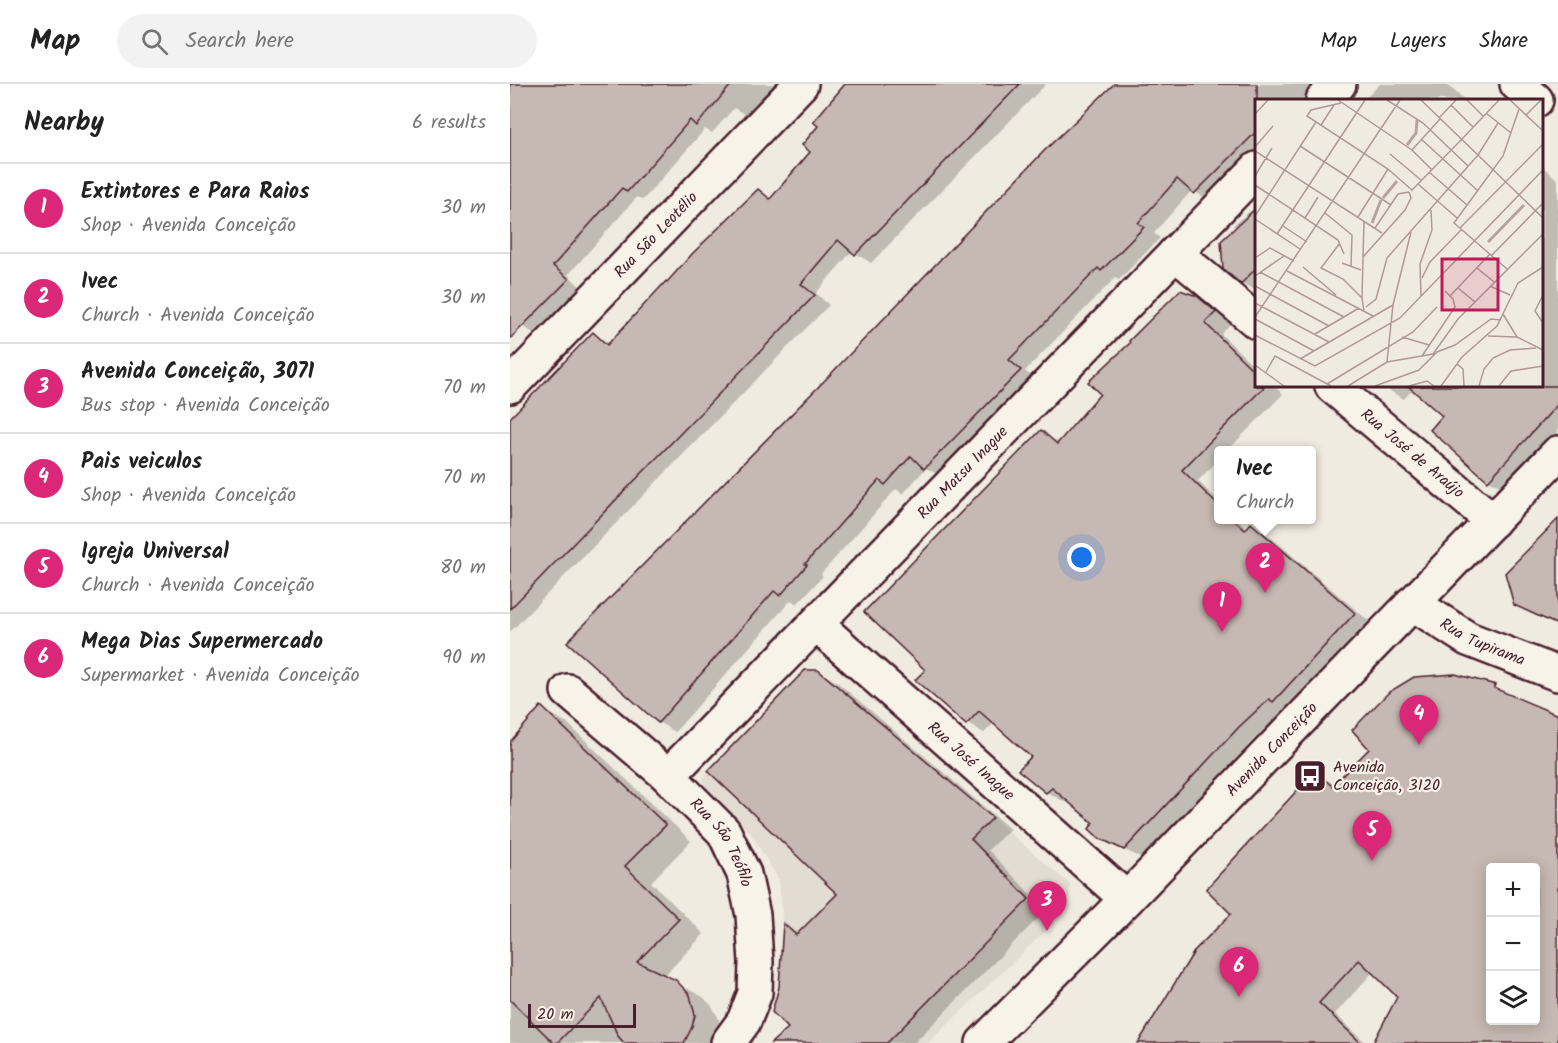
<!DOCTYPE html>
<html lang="en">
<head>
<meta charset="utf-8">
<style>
  body { margin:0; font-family:Kalam,sans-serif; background:#f2f2f2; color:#222 }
  .controls { position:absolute; right:18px; bottom:18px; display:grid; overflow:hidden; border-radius:6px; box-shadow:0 3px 15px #0003 }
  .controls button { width:54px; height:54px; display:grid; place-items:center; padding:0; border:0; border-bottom:2px solid #e0e0e0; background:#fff; color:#222; font:30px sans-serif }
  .scale { position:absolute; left:18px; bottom:15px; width:108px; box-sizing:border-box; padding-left:6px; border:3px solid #4a1f2b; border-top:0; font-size:16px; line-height:21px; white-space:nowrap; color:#4a1f2b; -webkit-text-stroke:4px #f7f3e8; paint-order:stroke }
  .you { position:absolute; left:572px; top:474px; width:21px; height:21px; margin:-15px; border:4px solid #fff; border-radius:50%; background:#1a73e8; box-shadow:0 0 0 9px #1a73e833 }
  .badge { display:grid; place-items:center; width:39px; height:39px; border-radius:50%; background:#db2777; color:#fff; font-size:20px; font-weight:700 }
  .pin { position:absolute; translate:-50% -50px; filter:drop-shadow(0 2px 3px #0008) }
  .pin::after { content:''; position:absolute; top:32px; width:21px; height:18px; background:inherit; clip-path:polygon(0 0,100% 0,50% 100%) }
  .popup { position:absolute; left:704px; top:362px; width:102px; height:78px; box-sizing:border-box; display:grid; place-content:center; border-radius:6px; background:#fff; filter:drop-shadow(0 2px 4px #0005); font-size:20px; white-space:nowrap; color:#767676 }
  .popup b { font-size:22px; color:#222 }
  .popup::after { content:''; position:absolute; left:50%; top:100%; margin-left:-12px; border:12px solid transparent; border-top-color:#fff }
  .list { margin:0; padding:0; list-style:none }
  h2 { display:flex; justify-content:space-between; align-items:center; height:78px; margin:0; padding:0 24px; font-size:26px }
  h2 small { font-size:20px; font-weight:400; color:#767676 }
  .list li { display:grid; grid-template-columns:39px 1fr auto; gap:18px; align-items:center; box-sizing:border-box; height:90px; padding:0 24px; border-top:2px solid #e0e0e0 }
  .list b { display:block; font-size:22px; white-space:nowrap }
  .list p { margin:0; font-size:20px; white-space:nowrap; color:#767676 }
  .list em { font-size:20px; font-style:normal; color:#767676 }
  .icon { flex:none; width:33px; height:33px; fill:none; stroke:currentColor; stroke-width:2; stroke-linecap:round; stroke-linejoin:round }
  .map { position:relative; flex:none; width:1048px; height:959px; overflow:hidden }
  header { display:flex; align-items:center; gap:36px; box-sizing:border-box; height:84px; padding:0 30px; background:#fff; border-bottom:2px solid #e0e0e0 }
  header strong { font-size:28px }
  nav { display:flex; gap:33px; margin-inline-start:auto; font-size:21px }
  .search { width:420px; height:54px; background:#f2f2f2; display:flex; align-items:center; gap:15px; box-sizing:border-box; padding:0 21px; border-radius:33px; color:#767676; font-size:22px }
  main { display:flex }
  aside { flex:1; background:#fff }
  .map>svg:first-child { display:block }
</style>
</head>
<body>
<header>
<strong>Map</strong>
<div class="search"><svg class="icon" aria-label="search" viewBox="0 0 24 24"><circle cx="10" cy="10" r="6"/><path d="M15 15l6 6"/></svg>Search here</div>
<nav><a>Map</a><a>Layers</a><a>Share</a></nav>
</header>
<main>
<aside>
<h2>Nearby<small>6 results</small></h2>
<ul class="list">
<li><span class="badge">1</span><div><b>Extintores e Para Raios</b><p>Shop · Avenida Conceição</p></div><em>30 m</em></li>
<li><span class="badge">2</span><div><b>Ivec</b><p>Church · Avenida Conceição</p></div><em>30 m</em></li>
<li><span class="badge">3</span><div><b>Avenida Conceição, 3071</b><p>Bus stop · Avenida Conceição</p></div><em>70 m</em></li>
<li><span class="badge">4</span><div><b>Pais veiculos</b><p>Shop · Avenida Conceição</p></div><em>70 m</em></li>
<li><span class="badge">5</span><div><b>Igreja Universal</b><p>Church · Avenida Conceição</p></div><em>80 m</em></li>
<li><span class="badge">6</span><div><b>Mega Dias Supermercado</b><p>Supermarket · Avenida Conceição</p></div><em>90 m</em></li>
</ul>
</aside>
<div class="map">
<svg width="1048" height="959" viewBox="0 0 1048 959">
  <rect width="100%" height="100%" fill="#f0ebe0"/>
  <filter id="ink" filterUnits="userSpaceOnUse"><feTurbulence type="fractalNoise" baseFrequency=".0167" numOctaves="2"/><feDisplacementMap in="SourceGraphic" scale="12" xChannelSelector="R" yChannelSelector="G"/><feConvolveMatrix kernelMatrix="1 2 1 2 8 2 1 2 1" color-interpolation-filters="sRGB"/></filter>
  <g filter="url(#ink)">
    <path fill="#e3dcd2" d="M 308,586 L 560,800 L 560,824 L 418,959 L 294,959 L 262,928 L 269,903 L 270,889 L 273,844 L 269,796 L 242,751 L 198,707 L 193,696 L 198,687 Z"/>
    <g fill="#0003" fill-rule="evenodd">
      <path d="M 0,0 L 271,0 L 239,33 L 224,24 L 202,49 L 195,45 L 133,116 L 127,113 L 58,191 L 73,205 L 28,252 L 9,240 L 0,251 Z"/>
      <path d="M 354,0 L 536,0 L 361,179 L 342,167 L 306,209 L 319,221 L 0,548 L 0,336 L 84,250 L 100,260 L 248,107 L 262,115 L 302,68 Z"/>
      <path d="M 606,0 L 819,0 L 803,16 L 747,16 L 747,73 L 702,118 L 682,106 L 644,149 L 650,154 L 609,196 L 605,194 L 515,287 L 527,297 L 432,393 L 416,384 L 393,410 L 386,405 L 311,490 L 313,492 L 287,520 L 281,516 L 165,648 L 148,638 Z"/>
      <path d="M 870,0 L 936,0 L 955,16 L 854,16 Z"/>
      <path d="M 1032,82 L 1048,96 L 1048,353 L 998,407 L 979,396 L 934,332 L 903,305 L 894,315 L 871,302 L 1032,302 Z"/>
      <path d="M 747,122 L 747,207 L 732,199 L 727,144 L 723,141 Z"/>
      <path d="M 686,213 L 704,224 L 722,238 L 711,250 L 747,285 L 747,302 L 764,302 L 773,310 L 718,366 L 708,366 L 708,376 L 688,397 L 708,417 L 708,436 L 728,436 L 738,445 L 741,441 L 758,451 L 861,539 L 780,627 L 776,624 L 746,653 L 632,774 L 608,763 L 585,738 L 557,715 L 554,718 L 537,708 L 511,686 L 523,673 L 484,639 L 474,649 L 457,639 L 417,586 L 531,348 L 550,359 Z"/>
      <path d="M 1048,438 L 1048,542 L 1006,520 L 997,489 Z"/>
      <path d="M 308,587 L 327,598 L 500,745 L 478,766 L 536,826 L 404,959 L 263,959 L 280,944 L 271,903 L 274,841 L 289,850 L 329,810 Z"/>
      <path d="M 945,591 L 985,603 L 1001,613 L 1048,632 L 1048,959 L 897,959 L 889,913 L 863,888 L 825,930 L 856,959 L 630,959 L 724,830 L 805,689 L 825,701 ZM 981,784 L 1026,784 L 1026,936 L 981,936 Z"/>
      <path d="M 31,624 L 57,639 L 181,757 L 141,798 L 194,850 L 154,892 L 193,913 L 201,921 L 209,935 L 210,947 L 208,959 L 0,959 L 0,660 Z"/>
    </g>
    <g fill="#c6b8b3" stroke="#4a1f2b" stroke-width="1.5" fill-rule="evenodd">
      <path d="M 0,0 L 222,0 L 186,42 L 180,36 L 117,108 L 112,104 L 43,182 L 59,195 L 0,255 Z"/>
      <path d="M 335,0 L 510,0 L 345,171 L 328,156 L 291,200 L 305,211 L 0,525 L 0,334 L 83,248 L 97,261 L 156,197 L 157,198 L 182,170 L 248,105 L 260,115 L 300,68 L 292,61 L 308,42 L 303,38 Z"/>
      <path d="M 604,0 L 747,0 L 747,47 L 684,110 L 667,95 L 628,139 L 634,143 L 591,187 L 588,184 L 499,276 L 511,286 L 414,385 L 401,372 L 375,401 L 369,396 L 295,480 L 297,481 L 270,512 L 264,507 L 148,639 L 57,558 L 316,295 L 536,65 Z"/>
      <path d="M 747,123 L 747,183 L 731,200 L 713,185 L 711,157 Z"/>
      <path d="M 670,206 L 687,212 L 706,228 L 695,239 L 747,290 L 747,302 L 755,302 L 672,386 L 708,421 L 708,435 L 723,435 L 735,446 L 741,439 L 845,529 L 763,618 L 759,615 L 729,643 L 614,766 L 589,754 L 579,745 L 583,739 L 542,704 L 536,709 L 508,686 L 521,673 L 469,627 L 456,641 L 405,596 L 415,586 L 354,528 L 531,346 L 547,360 L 590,310 L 578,298 L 620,259 L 619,257 Z"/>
      <path d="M 898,302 L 1048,302 L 1048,320 L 978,397 L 920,346 L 932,332 Z"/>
      <path d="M 1048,435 L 1048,541 L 1004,521 L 995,489 Z"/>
      <path d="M 295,586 L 308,586 L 483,734 L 461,755 L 519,815 L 377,959 L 261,959 L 278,944 L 262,928 L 269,903 L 273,839 L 286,851 L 327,810 L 198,687 Z"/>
      <path d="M 945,590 L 986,601 L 984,604 L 1048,631 L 1048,959 L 863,959 L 887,913 L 849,876 L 809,919 L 851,959 L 628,959 L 685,866 L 721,830 L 696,805 L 805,687 L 822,702 L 859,665 L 842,646 L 879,608 L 904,593 ZM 981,783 L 1026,783 L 1026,936 L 981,936 Z"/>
      <path d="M 31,622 L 156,741 L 115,782 L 169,835 L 127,878 L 166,896 L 180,911 L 185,931 L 182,943 L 174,959 L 114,959 L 108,952 L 91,914 L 47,959 L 44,959 L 0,916 L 0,658 Z"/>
    </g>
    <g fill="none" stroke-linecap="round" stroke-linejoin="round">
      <defs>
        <g id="minor">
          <path d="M 1007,0 L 1026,16"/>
          <path d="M 813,16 L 829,0"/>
          <path d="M 665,169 L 747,238"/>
          <path id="s1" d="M 0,302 L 291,0"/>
          <path id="s2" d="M 822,302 L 983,437"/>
          <path id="s3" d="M 902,519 L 958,555 L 1048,590"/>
          <path id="s4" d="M 306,540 L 617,815"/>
          <path id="s5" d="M 58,607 L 158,692 L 214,748 L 234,790 L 243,831 L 246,878 L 245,909 L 234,937 L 218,959"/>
          <path id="s6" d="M 158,692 L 747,85"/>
        </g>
        <g id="major">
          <path id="s7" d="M 473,959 L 617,815 L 1048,369"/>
        </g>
      </defs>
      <use href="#minor" stroke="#4a1f2b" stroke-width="38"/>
      <use href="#major" stroke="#4a1f2b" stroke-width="38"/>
      <use href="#minor" stroke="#f7f3e8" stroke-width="33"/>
      <use href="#major" stroke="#f7f3e8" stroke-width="33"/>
    </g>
  </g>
  <defs>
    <symbol id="bus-square" viewBox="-11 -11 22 22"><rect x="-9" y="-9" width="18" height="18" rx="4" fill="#4a1f2b" stroke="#f7f3e8"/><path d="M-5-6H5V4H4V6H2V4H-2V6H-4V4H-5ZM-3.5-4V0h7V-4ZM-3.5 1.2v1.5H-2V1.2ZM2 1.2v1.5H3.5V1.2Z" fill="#fff"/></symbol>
  </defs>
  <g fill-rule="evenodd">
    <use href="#bus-square" x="781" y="673" width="38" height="38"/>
  </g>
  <g text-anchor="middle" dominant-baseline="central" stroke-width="4.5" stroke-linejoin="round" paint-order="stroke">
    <g font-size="16" fill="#4a1f2b" stroke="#f7f3e8">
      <text stroke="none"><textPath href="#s1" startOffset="210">Rua São Leotélio</textPath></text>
      <text stroke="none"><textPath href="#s2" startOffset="105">Rua José de Araújo</textPath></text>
      <text stroke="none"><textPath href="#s6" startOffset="423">Rua Matsu Inague</textPath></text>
      <text stroke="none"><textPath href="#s3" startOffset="81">Rua Tupirama</textPath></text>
      <text stroke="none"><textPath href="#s7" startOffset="412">Avenida Conceição</textPath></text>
      <text stroke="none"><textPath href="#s4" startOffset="207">Rua José Inague</textPath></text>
      <text stroke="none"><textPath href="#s5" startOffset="218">Rua São Teófilo</textPath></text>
    </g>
    <g font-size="16" fill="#4a1f2b" stroke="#f7f3e8" text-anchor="start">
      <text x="823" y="683">Avenida<tspan x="823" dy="18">Conceição, 3120</tspan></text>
    </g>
  </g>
  <g transform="translate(745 15)">
    <rect width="288" height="288" fill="#f0ebe0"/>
    <path fill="none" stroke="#b7a4a2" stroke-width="3" d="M 152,46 L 161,34 L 162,21M 128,99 L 142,82M 117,124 L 126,101M 233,143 L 269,106"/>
    <path fill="none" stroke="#ae9998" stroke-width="1.5" d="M 83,1 L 157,51 L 177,71M 132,1 L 168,24 L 213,67M 166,1 L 288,119M 212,1 L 228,17M 255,1 L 288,32M 86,4 L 56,11 L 52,17 L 133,70 L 157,91M 196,6 L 218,28M 231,14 L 256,34M 0,15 L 13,1M 271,16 L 286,1M 184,19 L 201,1M 66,26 L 79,6M 166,40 L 223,92M 207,40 L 244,1M 45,47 L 136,106M 0,48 L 18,27M 157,51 L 185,20M 0,52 L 127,134M 135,55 L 166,81M 174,73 L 212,106M 0,77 L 17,49M 163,85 L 202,119M 0,86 L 83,141 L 89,155M 156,92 L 207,40M 70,114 L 97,136 L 96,168M 0,117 L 61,23M 103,118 L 133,70M 50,119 L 63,98M 0,120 L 45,150M 28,127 L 52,143M 120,129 L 143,95 L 154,93M 205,129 L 288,45M 22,135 L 110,1M 85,144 L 66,169 L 88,180 L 107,199 L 109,212M 237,156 L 288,104M 108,158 L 150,111 L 156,99 L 154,93M 0,159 L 15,149 L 39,162M 87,164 L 106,171M 48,168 L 81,196M 222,169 L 239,183M 252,170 L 199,124 L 248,57 L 264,10M 32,172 L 118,217M 5,173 L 89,218M 0,177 L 29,157M 167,179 L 175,163 L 207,130M 0,187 L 74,227M 235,187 L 255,196M 203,189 L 220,203M 288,196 L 280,212 L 288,224M 195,197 L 235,155M 166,198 L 165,165 L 177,131 L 176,111M 107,199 L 109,122M 0,204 L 74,243M 111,208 L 121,200 L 132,159 L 223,56 L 243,24M 248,215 L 262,238M 0,218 L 145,1M 0,220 L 59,252M 60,235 L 104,209M 0,236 L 60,267 L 145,219 L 288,71M 233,237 L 262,238 L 288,251M 147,238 L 174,246M 167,257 L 200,208 L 198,200 L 190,192M 45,260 L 138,206M 132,263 L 138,206 L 156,133M 202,265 L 208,270 L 209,287M 0,266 L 29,287M 11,273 L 20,257 L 76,287M 72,285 L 158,233 L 182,208M 93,287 L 132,263 L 178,255 L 203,220 L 288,135M 120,287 L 164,271 L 182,253 L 200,246 L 236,220 L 246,221M 154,287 L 172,282 L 179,287M 186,287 L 207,258 L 242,227 L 263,184 L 288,168M 224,287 L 229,270 L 238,259 L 255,251 L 281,249M 244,287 L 256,272 L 288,267"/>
    <path fill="#c2185b" fill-opacity="0.15" stroke="#c2185b" stroke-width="3" d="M 187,160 L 243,160 L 243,211 L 187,211 Z"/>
    <rect width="288" height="288" fill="none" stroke="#4a1f2b" stroke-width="3"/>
  </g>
</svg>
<div class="controls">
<button>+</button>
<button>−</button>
<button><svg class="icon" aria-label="layers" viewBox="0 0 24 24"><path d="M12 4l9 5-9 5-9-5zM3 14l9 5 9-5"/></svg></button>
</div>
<div class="scale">20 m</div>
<div class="you"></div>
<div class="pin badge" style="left:712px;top:548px">1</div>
<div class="pin badge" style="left:755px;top:509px">2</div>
<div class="popup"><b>Ivec</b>Church</div>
<div class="pin badge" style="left:537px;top:847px">3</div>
<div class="pin badge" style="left:909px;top:661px">4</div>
<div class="pin badge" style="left:862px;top:777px">5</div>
<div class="pin badge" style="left:729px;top:913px">6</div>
</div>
</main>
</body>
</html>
